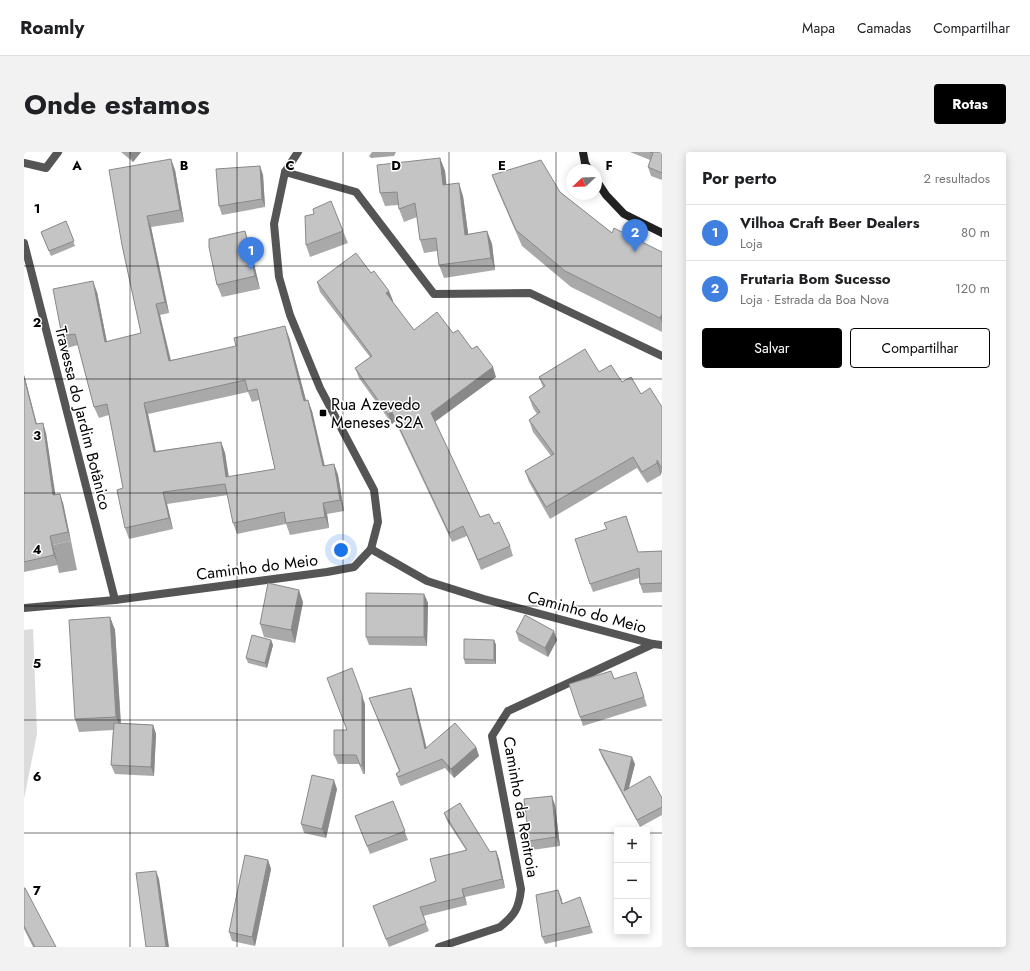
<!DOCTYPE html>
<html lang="pt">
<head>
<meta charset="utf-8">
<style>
  body { margin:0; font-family:Jost,sans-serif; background:#f2f2f2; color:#202124 }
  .controls { position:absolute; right:12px; bottom:12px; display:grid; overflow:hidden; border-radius:4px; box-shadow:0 2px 10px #0003 }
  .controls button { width:36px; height:36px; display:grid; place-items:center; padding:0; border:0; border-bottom:1px solid #e0e0e0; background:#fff; color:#202124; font:20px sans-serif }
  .compass { position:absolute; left:542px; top:12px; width:36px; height:36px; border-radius:50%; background:#fff; box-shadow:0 2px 10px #0003; rotate:247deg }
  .you { position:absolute; left:317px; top:398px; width:14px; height:14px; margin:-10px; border:3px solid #fff; border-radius:50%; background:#1a73e8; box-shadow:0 0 0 6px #1a73e833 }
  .badge { display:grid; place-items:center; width:26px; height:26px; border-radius:50%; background:#000; color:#fff; font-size:13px; font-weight:700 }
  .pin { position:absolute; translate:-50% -33px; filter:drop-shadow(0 1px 2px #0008) }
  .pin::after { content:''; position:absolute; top:21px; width:14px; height:12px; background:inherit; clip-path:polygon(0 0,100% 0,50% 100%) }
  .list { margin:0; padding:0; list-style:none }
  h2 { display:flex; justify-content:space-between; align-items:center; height:52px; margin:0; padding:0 16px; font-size:17px }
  h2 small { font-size:13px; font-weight:400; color:#757577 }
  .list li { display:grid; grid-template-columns:26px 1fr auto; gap:12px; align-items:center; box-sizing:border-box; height:56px; padding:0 16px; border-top:1px solid #e0e0e0 }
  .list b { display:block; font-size:15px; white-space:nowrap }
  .list p { margin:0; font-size:13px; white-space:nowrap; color:#757577 }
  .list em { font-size:13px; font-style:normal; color:#757577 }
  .actions { display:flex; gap:8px; padding:12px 16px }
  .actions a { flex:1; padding:9px 0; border:1px solid #000; border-radius:4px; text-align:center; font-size:14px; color:#000 }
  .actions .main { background:#000; color:#fff }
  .icon { flex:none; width:22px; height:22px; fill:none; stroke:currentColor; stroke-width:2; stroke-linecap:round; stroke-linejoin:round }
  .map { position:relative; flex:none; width:638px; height:795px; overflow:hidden; border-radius:4px }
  header { display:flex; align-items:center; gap:24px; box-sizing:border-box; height:56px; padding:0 20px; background:#fff; border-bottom:1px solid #e0e0e0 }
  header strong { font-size:19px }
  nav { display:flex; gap:22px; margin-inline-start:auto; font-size:14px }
  .intro { display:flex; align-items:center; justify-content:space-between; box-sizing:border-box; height:96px; padding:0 24px }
  h1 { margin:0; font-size:28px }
  .button { padding:10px 18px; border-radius:4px; background:#000; color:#fff; font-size:14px; font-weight:700 }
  main { display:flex; gap:24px; padding:0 24px }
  aside { flex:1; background:#fff; border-radius:4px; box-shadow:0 2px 10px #0003 }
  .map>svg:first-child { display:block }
</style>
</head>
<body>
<header>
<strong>Roamly</strong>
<nav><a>Mapa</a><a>Camadas</a><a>Compartilhar</a></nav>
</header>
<div class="intro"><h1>Onde estamos</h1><a class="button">Rotas</a></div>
<main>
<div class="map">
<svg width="638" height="795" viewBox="0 0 638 795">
  <rect width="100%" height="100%" fill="#fff"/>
  <path fill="#dcdcdc" d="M 9,477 L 13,582 L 0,647 L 0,478 Z"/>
  <g fill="#a3a3a3">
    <path d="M 348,0 L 372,0 L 370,4 L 347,6 L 345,4 Z"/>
    <path d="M 47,389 L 53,418 L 35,421 L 29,393 Z"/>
  </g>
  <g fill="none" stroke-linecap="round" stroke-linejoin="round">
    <g stroke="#555" stroke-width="8">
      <path d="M 0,11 L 22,16 L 34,0"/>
      <path d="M 261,20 L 332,40 L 410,142 L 506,141 L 638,204"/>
      <path d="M 0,91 L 91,448"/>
      <path d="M 347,397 L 403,429 L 460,447 L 629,492 L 638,493"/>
      <path d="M 0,456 L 91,448 L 303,420 L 330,415 L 347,397 L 354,370 L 350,338 L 296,236 L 266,163 L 255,125 L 250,72 L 261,20 L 274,0"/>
      <path d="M 415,795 L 476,775 C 491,763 495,756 497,737 L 468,584 L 484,559 L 629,492"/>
    </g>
    <g stroke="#222" stroke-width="8">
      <path d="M 559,0 L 561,11 L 565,18"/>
      <path d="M 572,28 L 582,43 L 600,62 L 638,81"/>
    </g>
  </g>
  <g fill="#a9a9a9" fill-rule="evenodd">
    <path d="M 97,0 L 117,0 L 109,10 Z"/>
    <path d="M 606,0 L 638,0 L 638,28 L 627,24 L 624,15 L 626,8 Z"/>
    <path d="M 416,6 L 421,19 L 422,33 L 439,44 L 444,82 L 463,79 L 468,92 L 471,118 L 420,126 L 415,113 L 413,99 L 400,101 L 396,88 L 393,65 L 380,70 L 375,57 L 375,53 L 361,54 L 356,41 Z"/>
    <path d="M 236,14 L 239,23 L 241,55 L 198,63 L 195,54 Z"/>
    <path d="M 151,18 L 160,70 L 127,75 L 145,161 L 136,163 L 147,208 L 265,185 L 282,248 L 288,259 L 301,314 L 310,312 L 314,323 L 320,359 L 303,362 L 305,376 L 266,383 L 262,372 L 213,382 L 209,371 L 204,343 L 143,352 L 149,377 L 105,387 L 101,376 L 99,336 L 85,263 L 75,266 L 70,255 L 54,193 L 43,196 L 38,184 L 73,140 L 83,190 L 117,181 L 98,93 ZM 224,240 L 228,250 L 235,248 L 251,317 L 205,325 L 201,301 L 197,290 L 132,299 L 124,262 Z"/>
    <path d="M 468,23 L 536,40 L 588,81 L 638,100 L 638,180 L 547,135 L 498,94 L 474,39 Z"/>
    <path d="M 42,69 L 51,94 L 27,104 L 17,80 Z"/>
    <path d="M 221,79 L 225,91 L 236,137 L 198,145 L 193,133 Z"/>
    <path d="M 319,79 L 324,91 L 286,105 L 282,93 Z"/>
    <path d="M 347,121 L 365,139 L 369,149 L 368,149 L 390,178 L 429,181 L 448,197 L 472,225 L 411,270 L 456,365 L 470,372 L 486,394 L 489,404 L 457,418 L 443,384 L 428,390 L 371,269 L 368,272 L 335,226 L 331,216 L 346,205 L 296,140 L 293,130 Z"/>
    <path d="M 575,220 L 598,230 L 638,255 L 638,322 L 637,320 L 637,323 L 623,331 L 613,316 L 526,367 L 505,330 L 501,319 L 527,304 L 509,280 L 505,268 L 513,262 L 509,256 L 505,245 L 519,235 L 515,225 Z"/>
    <path d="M 0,223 L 13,272 L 22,281 L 31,343 L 39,351 L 47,389 L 29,393 L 34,413 L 0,420 Z"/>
    <path d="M 602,364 L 614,400 L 638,399 L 638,440 L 619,441 L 616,432 L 615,426 L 569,440 L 566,432 L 583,377 Z"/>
    <path d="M 400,442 L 404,451 L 403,494 L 345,493 L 342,485 Z"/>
    <path d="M 279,450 L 271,491 L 240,485 L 236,472 Z"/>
    <path d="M 86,465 L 91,478 L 97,571 L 129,573 L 132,582 L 130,624 L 91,622 L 87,613 L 89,578 L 55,580 L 51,567 Z"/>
    <path d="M 492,480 L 533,488 L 524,505 L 495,489 Z"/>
    <path d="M 247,488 L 249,493 L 243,516 L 224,511 L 222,506 Z"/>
    <path d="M 470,488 L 472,493 L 472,512 L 441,512 L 440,507 Z"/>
    <path d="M 587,519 L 590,527 L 612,520 L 623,554 L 559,574 L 556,565 Z"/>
    <path d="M 387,536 L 390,545 L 402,596 L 452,595 L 455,604 L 430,626 L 421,616 L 377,634 L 375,631 L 372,622 L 375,619 L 345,546 Z"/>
    <path d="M 341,552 L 341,622 L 339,622 L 335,612 L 314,612 L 310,603 L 322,578 Z"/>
    <path d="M 575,597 L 611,612 L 605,636 L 638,646 L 638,663 L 616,675 L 578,605 Z"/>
    <path d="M 313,637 L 302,686 L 280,681 L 277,672 Z"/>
    <path d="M 369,649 L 384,688 L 346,702 L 331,664 Z"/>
    <path d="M 531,653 L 536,694 L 508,698 L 505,689 Z"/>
    <path d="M 420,661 L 466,700 L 472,699 L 475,707 L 481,736 L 441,745 L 443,753 L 399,764 L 405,779 L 365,795 L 349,754 L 412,729 L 442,698 L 423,669 Z"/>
    <path d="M 244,708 L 247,717 L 231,794 L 208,789 L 205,780 Z"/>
    <path d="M 0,736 L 32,795 L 9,795 L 0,777 Z"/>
    <path d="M 537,745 L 539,752 L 556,745 L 569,781 L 521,792 L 518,785 Z"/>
  </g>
  <g fill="#898989">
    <path d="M 105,0 L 117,0 L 109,10 Z"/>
    <path d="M 416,6 L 421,19 L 424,46 L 419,33 Z"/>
    <path d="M 147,7 L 151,18 L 160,70 L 156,58 Z"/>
    <path d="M 236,14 L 239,23 L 241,55 L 238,47 Z"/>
    <path d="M 435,31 L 439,44 L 446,95 L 441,83 Z"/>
    <path d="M 123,64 L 127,75 L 145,161 L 141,150 Z"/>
    <path d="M 221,79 L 225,91 L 236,137 L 231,124 Z"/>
    <path d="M 463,79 L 468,92 L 471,118 L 467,106 Z"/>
    <path d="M 69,129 L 73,140 L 85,201 L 81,190 Z"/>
    <path d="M 365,139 L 369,149 L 366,151 L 362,141 Z"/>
    <path d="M 132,152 L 136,163 L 149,220 L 145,209 Z"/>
    <path d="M 638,162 L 638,171 L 636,166 Z"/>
    <path d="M 261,174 L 265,185 L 285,260 L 280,249 Z"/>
    <path d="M 469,215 L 472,225 L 410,270 L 407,261 Z"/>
    <path d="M 0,223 L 1,226 L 15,282 L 12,272 L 0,225 Z"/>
    <path d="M 284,248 L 288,259 L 303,325 L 299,314 Z"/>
    <path d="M 120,251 L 124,262 L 134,311 L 130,300 Z"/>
    <path d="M 368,260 L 371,269 L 368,272 L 364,262 Z"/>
    <path d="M 19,271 L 22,281 L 33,353 L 29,343 Z"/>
    <path d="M 197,290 L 201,301 L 206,336 L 202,325 Z"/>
    <path d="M 633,308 L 637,320 L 637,323 L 633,311 Z"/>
    <path d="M 310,312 L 314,323 L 320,359 L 316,348 Z"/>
    <path d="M 139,340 L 143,352 L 149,377 L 145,366 Z"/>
    <path d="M 36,342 L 39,351 L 47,389 L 44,380 Z"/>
    <path d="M 299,351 L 303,362 L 305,376 L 301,365 Z"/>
    <path d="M 26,384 L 29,393 L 34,413 L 30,403 Z"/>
    <path d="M 275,438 L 279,450 L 271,491 L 267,478 Z"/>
    <path d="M 400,442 L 404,451 L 403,494 L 400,485 Z"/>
    <path d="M 86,465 L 91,478 L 97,577 L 92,565 Z"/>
    <path d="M 530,479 L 533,488 L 524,505 L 521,496 Z"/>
    <path d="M 247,488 L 249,493 L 243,516 L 241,511 Z"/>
    <path d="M 470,488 L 472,493 L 472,512 L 470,508 Z"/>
    <path d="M 387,536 L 390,545 L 405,605 L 401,597 Z"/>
    <path d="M 338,543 L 341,552 L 341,622 L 338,613 Z"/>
    <path d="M 129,573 L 132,582 L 130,624 L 127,615 Z"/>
    <path d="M 452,595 L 455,604 L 430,626 L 427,617 Z"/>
    <path d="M 608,605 L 611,612 L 602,646 L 600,639 Z"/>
    <path d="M 310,628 L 313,637 L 302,686 L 298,677 Z"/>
    <path d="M 528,644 L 531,653 L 536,694 L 532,685 Z"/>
    <path d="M 472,699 L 475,707 L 481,736 L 478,727 Z"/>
    <path d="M 244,708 L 247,717 L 231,794 L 228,785 Z"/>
    <path d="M 132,719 L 135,727 L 145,795 L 142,795 Z"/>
    <path d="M 438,737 L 441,745 L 443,753 L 440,745 Z"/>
    <path d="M 534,738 L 537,745 L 540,759 Z"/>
  </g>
  <g fill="#c4c4c4" stroke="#898989" fill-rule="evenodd">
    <path d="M 626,0 L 638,0 L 638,21 L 624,15 L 629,1 Z"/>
    <path d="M 416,6 L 419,33 L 435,31 L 441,83 L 463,79 L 467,106 L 415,113 L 412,86 L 396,88 L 391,51 L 375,57 L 373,40 L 356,41 L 353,13 Z"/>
    <path d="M 147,7 L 156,58 L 123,64 L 141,150 L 132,152 L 145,209 L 212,194 L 210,186 L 261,174 L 280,249 L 284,248 L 299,314 L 310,312 L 316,348 L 299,351 L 301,365 L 262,371 L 260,360 L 209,371 L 201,332 L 139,340 L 145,366 L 101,376 L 93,338 L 99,336 L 83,252 L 70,255 L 51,182 L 38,184 L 29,137 L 69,129 L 81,190 L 117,181 L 98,93 L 85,18 ZM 221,228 L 224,239 L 233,237 L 251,317 L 202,325 L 197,290 L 130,300 L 120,251 Z"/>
    <path d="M 517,8 L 536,40 L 588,81 L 590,76 L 638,100 L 638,162 L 636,166 L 541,119 L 492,78 L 468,23 Z"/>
    <path d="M 236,14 L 238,47 L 195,54 L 192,17 Z"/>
    <path d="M 307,49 L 319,79 L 282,93 L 281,64 L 290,62 L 289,57 Z"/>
    <path d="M 42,69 L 50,89 L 25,99 L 17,80 Z"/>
    <path d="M 221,79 L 231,124 L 193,133 L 185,95 L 185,87 Z"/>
    <path d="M 332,101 L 347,121 L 350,119 L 365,139 L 362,141 L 390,178 L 413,160 L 429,181 L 434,178 L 448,197 L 453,194 L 469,215 L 407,261 L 456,365 L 465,362 L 470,372 L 475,370 L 486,394 L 454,408 L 439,374 L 425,381 L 368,260 L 364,262 L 331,216 L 348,204 L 293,130 Z"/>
    <path d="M 561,197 L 575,220 L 587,213 L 598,230 L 607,225 L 617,242 L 626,236 L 638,255 L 638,317 L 633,308 L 633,311 L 618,320 L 609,305 L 522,355 L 501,319 L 530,302 L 505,268 L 516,260 L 505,245 L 521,234 L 515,225 Z"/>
    <path d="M 0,225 L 12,272 L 19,271 L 29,343 L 36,342 L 44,380 L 26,384 L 30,403 L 0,410 Z"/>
    <path d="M 602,364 L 614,400 L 638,399 L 638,431 L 616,432 L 615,416 L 566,432 L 551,387 L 583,377 L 580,371 Z"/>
    <path d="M 244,431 L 275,438 L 267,478 L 236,472 Z"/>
    <path d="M 342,441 L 400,442 L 400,485 L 342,485 Z"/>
    <path d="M 501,463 L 530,479 L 521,496 L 492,480 Z"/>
    <path d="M 86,465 L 92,565 L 51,567 L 45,468 Z"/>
    <path d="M 228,483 L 247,488 L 241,511 L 222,506 Z"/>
    <path d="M 440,487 L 470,488 L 470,508 L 440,507 Z"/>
    <path d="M 328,516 L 338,543 L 338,613 L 336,613 L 332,603 L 310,603 L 310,578 L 323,578 L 303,526 Z"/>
    <path d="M 587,519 L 590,527 L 612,520 L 620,545 L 556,565 L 545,532 Z"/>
    <path d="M 387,536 L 401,597 L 431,571 L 452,595 L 427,617 L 418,607 L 374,625 L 372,622 L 376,619 L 345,546 Z"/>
    <path d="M 90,571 L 129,573 L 127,615 L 87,613 Z"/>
    <path d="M 575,597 L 608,605 L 600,639 L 626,624 L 638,646 L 638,655 L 613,668 Z"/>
    <path d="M 288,623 L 310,628 L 298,677 L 277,672 Z"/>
    <path d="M 528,644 L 532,685 L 505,689 L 500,647 Z"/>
    <path d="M 369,649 L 381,679 L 343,694 L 331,664 Z"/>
    <path d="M 436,651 L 466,700 L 472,699 L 478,727 L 438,737 L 440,745 L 396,755 L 402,771 L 362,787 L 349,754 L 412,729 L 406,707 L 443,698 L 420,661 Z"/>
    <path d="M 221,703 L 244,708 L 228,785 L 205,780 Z"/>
    <path d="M 132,719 L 142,795 L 122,795 L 112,721 Z"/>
    <path d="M 0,736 L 1,736 L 32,795 L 11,795 L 0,774 Z"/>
    <path d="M 534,738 L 538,752 L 556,745 L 566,774 L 518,785 L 512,743 Z"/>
  </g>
  <path fill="none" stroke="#000" stroke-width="1" stroke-opacity="0.55" d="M 106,0 L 106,795M 213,0 L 213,795M 319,0 L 319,795M 425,0 L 425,795M 532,0 L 532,795M 0,114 L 638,114M 0,227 L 638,227M 0,341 L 638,341M 0,454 L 638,454M 0,568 L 638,568M 0,681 L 593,681M 623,681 L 638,681"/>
  <rect fill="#000" stroke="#fff" stroke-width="1.5" x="295" y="257" width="8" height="8" rx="2"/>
  <g text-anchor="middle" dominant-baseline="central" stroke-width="3" stroke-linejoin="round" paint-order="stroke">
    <g font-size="16" fill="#000" stroke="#fff" text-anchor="start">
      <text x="307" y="252">Rua Azevedo<tspan x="307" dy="18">Meneses S2A</tspan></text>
    </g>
    <g font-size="16" fill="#000" stroke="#fff">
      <text transform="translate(59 266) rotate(76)">Travessa do Jardim Botânico</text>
      <text transform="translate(233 415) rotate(-7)">Caminho do Meio</text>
      <text transform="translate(563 460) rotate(15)">Caminho do Meio</text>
      <text transform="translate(497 655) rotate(80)">Caminho da Rentroia</text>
    </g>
  </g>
  <g font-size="13" text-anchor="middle" font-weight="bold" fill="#000" stroke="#fff" stroke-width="3" stroke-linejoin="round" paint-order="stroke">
    <text x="53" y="18">A</text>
    <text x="160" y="18">B</text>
    <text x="266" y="18">C</text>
    <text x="372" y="18">D</text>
    <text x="478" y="18">E</text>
    <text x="585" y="18">F</text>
    <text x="13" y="61">1</text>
    <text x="13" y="175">2</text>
    <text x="13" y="288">3</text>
    <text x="13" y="402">4</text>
    <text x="13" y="516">5</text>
    <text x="13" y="629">6</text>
    <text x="13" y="743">7</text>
  </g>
</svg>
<div class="controls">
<button>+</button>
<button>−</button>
<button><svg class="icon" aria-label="locate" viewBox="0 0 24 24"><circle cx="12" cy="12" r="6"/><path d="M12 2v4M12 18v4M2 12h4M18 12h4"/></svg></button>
</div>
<svg class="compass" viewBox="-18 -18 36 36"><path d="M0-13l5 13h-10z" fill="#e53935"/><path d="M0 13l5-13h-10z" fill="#757577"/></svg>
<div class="you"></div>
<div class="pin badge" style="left:227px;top:118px;background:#3f7fe0">1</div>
<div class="pin badge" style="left:611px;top:100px;background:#3f7fe0">2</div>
</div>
<aside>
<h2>Por perto<small>2 resultados</small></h2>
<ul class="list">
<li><span class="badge" style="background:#3f7fe0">1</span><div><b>Vilhoa Craft Beer Dealers</b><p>Loja</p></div><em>80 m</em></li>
<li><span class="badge" style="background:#3f7fe0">2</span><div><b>Frutaria Bom Sucesso</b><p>Loja · Estrada da Boa Nova</p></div><em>120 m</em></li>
</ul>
<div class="actions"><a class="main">Salvar</a><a>Compartilhar</a></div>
</aside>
</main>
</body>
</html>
